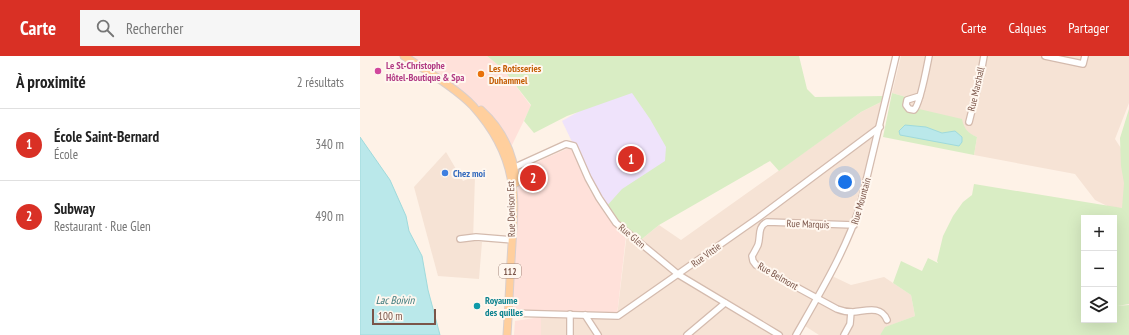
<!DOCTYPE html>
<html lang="fr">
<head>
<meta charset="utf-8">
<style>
  body { margin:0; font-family:"PT Sans Narrow",sans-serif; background:#f6f6f6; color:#222 }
  .controls { position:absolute; right:12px; bottom:12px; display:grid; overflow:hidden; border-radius:0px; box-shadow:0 4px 16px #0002 }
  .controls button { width:36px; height:36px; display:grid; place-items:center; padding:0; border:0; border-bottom:1px solid #e0e0e0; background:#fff; color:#222; font:20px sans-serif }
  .scale { position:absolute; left:12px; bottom:10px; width:64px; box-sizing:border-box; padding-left:4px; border:2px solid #7a5549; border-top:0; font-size:11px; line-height:14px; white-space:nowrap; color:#7a5549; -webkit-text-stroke:3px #fff7ef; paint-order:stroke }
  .you { position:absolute; left:485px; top:126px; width:14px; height:14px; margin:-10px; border:3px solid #fff; border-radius:50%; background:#1a73e8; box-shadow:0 0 0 6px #1a73e833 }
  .badge { display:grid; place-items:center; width:26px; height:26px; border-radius:50%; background:#d93025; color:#fff; font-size:13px; font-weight:700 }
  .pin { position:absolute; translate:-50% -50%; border:2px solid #fff; box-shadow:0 1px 4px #0006 }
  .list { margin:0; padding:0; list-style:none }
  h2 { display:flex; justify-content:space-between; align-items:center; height:52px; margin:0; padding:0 16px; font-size:17px }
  h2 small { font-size:13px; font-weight:400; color:#767676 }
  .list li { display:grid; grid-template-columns:26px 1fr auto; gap:12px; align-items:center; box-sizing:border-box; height:72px; padding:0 16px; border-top:1px solid #e0e0e0 }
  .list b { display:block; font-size:15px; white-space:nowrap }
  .list p { margin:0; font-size:13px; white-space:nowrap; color:#767676 }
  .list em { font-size:13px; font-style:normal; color:#767676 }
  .icon { flex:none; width:22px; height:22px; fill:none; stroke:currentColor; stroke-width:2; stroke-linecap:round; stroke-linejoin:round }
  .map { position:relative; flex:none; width:769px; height:279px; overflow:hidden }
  header { display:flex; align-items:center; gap:24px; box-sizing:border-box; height:56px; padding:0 20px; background:#d93025; color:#fff }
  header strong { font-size:19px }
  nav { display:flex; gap:22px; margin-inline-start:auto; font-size:14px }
  .search { width:280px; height:36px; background:#f6f6f6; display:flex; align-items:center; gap:10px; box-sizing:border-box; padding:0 14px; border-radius:0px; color:#767676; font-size:15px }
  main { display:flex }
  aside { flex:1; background:#fff }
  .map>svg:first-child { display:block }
</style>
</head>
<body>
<header>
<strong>Carte</strong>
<div class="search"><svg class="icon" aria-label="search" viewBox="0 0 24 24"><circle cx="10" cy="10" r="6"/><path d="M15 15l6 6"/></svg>Rechercher</div>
<nav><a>Carte</a><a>Calques</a><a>Partager</a></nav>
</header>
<main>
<aside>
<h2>À proximité<small>2 résultats</small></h2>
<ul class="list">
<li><span class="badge">1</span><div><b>École Saint-Bernard</b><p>École</p></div><em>340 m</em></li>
<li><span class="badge">2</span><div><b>Subway</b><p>Restaurant · Rue Glen</p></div><em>490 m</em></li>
</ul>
</aside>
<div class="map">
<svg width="769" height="279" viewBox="0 0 769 279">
  <rect width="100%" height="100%" fill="#fef2e7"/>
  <g fill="#f6e3d5">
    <path d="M 541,0 L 769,0 L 769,47 L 755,83 L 768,103 L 768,160 L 735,144 L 715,118 L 614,99 L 617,81 L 610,78 L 603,70 L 557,56 L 552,58 L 547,56 L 544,52 L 543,47 L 546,41 L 532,37 Z"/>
    <path d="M 523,45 L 516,74 L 490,169 L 438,279 L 181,279 L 181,261 L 257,260 L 267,177 L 277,187 L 299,169 L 321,184 L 501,56 Z"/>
    <path d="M 86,96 L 103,125 L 115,120 L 113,185 L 122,186 L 119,223 L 78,220 L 54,131 Z"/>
    <path d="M 472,220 L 491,229 L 524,221 L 551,239 L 555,260 L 526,271 L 520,279 L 459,279 L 445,270 Z"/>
  </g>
  <g fill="#ffe1da">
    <path d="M 49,0 L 127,0 L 143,13 L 171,50 L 151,91 L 122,52 Z"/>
    <path d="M 211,91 L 229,133 L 241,151 L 266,180 L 257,259 L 150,255 L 159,114 Z"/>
    <path d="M 181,261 L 181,279 L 154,279 L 155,265 Z"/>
  </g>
  <path fill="#efe3fb" d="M 274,24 L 330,116 L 256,167 L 239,142 L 202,65 Z"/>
  <g fill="#d9edc4" fill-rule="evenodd">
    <path d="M 127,0 L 439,0 L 447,33 L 455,41 L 524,40 L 523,45 L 501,56 L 419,115 L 410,105 L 299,169 L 277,187 L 245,152 L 262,133 L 305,105 L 306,91 L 290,63 L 272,37 L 207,60 L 174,77 L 164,65 L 171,49 L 143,13 Z"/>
    <path d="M 532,37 L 546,41 L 543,47 C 545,55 552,61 559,53 L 602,63 C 604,73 608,77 617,81 L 614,99 L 523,81 Z"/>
    <path d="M 769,53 L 769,248 L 757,250 L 769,249 L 769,279 L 520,279 L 525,271 L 555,260 L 551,239 L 533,227 L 541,205 L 562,215 L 568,202 L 578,207 L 577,205 L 583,180 L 593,160 L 603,146 L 612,139 L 614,128 L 762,152 L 764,127 L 761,110 L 760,82 ZM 724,162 L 754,162 L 754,264 L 724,264 Z"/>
  </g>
  <g fill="#bae8ea" stroke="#9fdadc">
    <path d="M 545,69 L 566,71 L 582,77 L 595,75 L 602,81 L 602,86 L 599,90 L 540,79 L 539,75 Z"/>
    <path d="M 0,81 L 30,124 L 46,160 L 49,175 L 62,200 L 68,234 L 80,279 L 0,279 Z"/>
  </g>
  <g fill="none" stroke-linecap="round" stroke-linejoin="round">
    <defs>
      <g id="minor">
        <path d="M 685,0 L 723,8 L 725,0"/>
        <path d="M 560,40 L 547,44 L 546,49 L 549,53 L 554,54 C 560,49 567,10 569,0"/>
        <path d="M 609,66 L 620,22 L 624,0"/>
        <path d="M 151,113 L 206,88 L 214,90 L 228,122 L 239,142 L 256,167 L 319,219 L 419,279"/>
        <path d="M 494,169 L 407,166 C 397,171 401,180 398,189 C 396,193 394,197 392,200 L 393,205 L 396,209 L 477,253 C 482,255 487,256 493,256 C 506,255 521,249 527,264"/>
        <path d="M 100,183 L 116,181 L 152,184"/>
        <path d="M 148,257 L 258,260 L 398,162 L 520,71"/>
        <path d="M 225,259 L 238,279"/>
        <path d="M 210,279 L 210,258"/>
        <path d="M 327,279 L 365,247"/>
        <path d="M 436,279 C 460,237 485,196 500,150 L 536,0"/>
        <path d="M 484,279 L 490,268 L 491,256"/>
      </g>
      <g id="major">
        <path d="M 44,0 C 65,14 96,32 113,50 C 131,70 146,95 151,122 C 156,143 153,167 152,188 C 150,218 149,249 147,279"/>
        <path d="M 121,54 C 143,74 154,98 156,127"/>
      </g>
    </defs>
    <use href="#minor" stroke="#d4bbae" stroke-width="8"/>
    <use href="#major" stroke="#dacfcc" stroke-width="9"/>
    <use href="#minor" stroke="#fff" stroke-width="5.5"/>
    <use href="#major" stroke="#ffcf9d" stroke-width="7"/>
  </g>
  <circle fill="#d1479c" stroke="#fff7ef" stroke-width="1.5" cx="18" cy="15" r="4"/>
  <circle fill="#e8710a" stroke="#fff7ef" stroke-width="1.5" cx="121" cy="18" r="4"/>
  <circle fill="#3f7fe0" stroke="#fff7ef" stroke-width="1.5" cx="85" cy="117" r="4"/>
  <circle fill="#0f9aa8" stroke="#fff7ef" stroke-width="1.5" cx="117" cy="250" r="4"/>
  <g text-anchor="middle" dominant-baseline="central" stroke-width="4" stroke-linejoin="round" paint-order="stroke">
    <rect fill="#fff7ef" stroke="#a2867b" stroke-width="1" x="139" y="208" width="22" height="14" rx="3"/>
    <g font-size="9" font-weight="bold" fill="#7a5549">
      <text x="150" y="215">112</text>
    </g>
    <g font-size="10" font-weight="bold" fill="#b23c85" stroke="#fff7ef" text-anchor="start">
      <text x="26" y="9">Le St-Christophe<tspan x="26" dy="12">Hôtel-Boutique &amp; Spa</tspan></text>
    </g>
    <g font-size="10" font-weight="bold" fill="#c56008" stroke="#fff7ef" text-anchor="start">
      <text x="129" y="12">Les Rotisseries<tspan x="129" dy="12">Duhammel</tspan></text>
    </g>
    <g font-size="10" fill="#7a5549" stroke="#fff7ef">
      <text transform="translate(616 33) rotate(-77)">Rue Marshall</text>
      <text transform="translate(501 145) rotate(-74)">Rue Mountain</text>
      <text transform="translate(151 153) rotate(-91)">Rue Denison Est</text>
      <text transform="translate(448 168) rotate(2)">Rue Marquis</text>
      <text transform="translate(272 180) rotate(40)">Rue Glen</text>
      <text transform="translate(346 199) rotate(-36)">Rue Vittie</text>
      <text transform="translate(418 220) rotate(30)">Rue Belmont</text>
    </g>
    <g font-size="10" font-weight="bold" fill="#366cbe" stroke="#fff7ef" text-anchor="start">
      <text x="93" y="117">Chez moi</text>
    </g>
    <g font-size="10" font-weight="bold" fill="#0d838f" stroke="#fff7ef" text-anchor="start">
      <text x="125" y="244">Royaume<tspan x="125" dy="12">des quilles</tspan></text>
    </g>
    <g font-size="11" font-style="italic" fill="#387679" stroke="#fff7ef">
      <text x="35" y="244">Lac Boivin</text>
    </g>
  </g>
</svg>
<div class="controls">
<button>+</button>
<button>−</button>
<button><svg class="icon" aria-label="layers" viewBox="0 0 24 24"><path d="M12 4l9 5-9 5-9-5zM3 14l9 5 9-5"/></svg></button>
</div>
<div class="scale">100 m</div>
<div class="you"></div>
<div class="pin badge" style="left:271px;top:103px">1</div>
<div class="pin badge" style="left:173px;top:122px">2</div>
</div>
</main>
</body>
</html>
